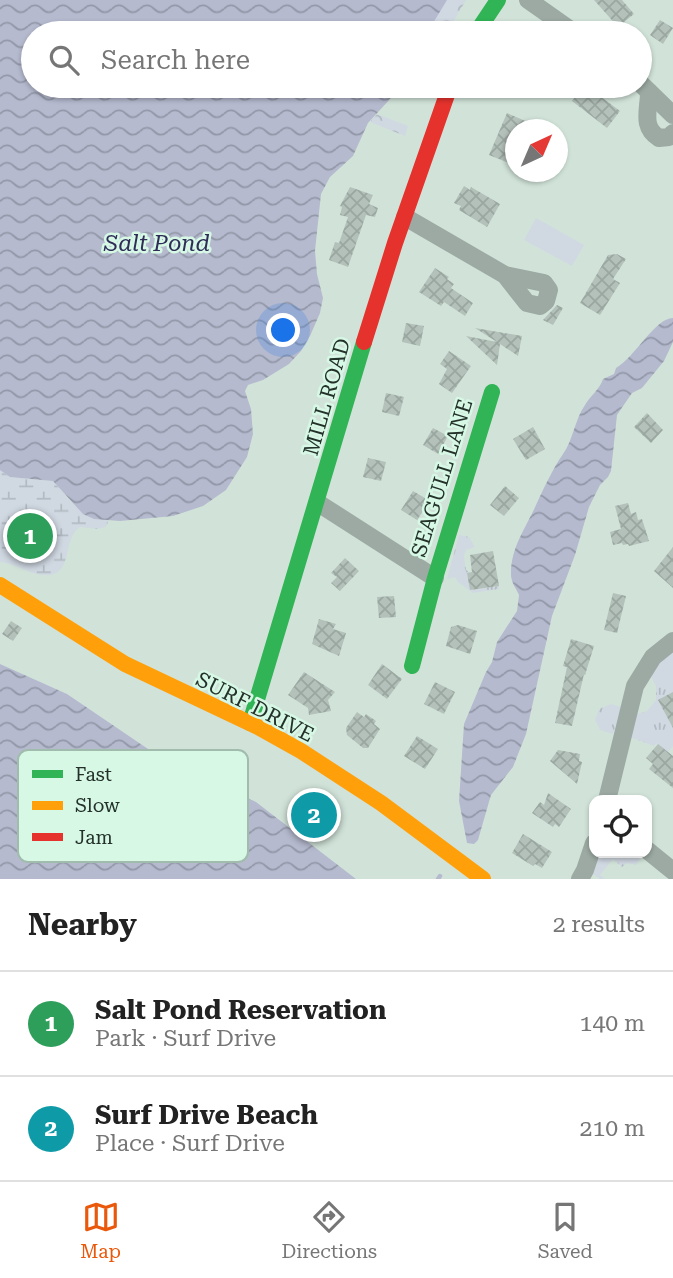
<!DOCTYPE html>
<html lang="en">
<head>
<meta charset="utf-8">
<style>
  body { margin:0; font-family:"Roboto Serif",serif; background:#f2f2f2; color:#222 }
  .controls { position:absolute; right:21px; bottom:21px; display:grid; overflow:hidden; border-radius:14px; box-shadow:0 2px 5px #0004 }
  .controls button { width:63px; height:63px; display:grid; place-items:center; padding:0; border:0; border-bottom:2px solid #e0e0e0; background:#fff; color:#222; font:35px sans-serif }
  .compass { position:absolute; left:505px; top:119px; width:63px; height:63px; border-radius:50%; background:#fff; box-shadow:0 2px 5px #0004; rotate:44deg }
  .you { position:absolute; left:284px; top:331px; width:24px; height:24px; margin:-18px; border:5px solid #fff; border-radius:50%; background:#1a73e8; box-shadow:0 0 0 10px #1a73e833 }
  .badge { display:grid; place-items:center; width:46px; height:46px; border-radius:50%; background:#ea580c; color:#fff; font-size:23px; font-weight:700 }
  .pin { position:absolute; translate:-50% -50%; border:4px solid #fff; box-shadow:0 2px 7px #0006 }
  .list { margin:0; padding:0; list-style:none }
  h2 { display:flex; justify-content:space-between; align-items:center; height:91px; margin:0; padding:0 28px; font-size:30px }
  h2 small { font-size:23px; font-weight:400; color:#767676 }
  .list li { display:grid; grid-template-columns:46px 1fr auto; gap:21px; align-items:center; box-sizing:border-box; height:105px; padding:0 28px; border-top:2px solid #e0e0e0 }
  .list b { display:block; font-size:26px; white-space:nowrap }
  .list p { margin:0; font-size:23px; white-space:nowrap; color:#767676 }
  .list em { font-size:23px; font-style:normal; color:#767676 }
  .icon { flex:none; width:38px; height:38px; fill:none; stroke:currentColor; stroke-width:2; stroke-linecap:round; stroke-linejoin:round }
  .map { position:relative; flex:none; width:673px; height:879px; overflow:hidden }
  .search { position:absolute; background:#fff; box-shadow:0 2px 5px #0004; left:21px; right:21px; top:21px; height:77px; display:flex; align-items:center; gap:18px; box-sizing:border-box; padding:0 24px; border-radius:38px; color:#767676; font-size:26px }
  .sheet { height:301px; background:#fff }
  nav { display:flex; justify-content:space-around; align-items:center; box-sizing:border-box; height:98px; border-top:2px solid #e0e0e0; background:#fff; font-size:19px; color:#767676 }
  nav a { display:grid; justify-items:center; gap:4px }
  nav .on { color:#ea580c }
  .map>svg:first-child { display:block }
</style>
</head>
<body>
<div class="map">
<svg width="673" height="879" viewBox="0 0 673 879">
  <defs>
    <pattern id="grass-tufts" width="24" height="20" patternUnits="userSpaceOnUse" patternTransform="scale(1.75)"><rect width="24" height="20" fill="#d0d8e2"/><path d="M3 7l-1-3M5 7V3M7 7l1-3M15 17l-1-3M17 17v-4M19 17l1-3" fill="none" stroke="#b2bac2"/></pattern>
    <pattern id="forest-crowns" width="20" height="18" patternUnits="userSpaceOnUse" patternTransform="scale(1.75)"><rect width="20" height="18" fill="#d0d8e2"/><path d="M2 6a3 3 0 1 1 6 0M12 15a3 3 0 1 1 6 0" fill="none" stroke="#b2bac2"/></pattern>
    <pattern id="wetland-marsh" width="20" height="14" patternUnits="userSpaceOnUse" patternTransform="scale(1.75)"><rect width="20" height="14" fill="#d0d8e2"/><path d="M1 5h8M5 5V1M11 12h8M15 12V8" fill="none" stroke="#b2bac2"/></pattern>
    <pattern id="water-waves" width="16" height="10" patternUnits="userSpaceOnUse" patternTransform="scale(1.75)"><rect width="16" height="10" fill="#b5bacf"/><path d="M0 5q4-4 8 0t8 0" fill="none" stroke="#9398a8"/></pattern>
    <pattern id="building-cross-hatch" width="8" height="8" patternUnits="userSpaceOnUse" patternTransform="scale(1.75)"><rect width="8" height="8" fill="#b3c1ba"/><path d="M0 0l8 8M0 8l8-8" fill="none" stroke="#9aa6a0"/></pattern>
  </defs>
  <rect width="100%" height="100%" fill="#d1e3d9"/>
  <g fill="url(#grass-tufts)">
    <path d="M 459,535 L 469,537 L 475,547 L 466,550 L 464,556 L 466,570 L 469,572 L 470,590 L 499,586 L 499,589 L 473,593 L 458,582 L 455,577 L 447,579 Z"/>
    <path d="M 673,652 L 673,746 L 668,752 L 656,743 L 654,746 L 630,737 L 634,715 L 647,711 L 656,700 L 656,686 L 649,673 L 661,660 Z"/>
    <path d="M 611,704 L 621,707 L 613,734 L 600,730 L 595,720 L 599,709 Z"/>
    <path d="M 599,853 L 640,853 L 641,857 L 636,865 L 627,863 L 622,867 L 613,859 L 600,875 L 605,879 L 600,879 L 593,874 Z"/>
  </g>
  <g fill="url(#forest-crowns)">
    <path d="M 434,0 L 466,0 L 447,33 L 418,33 Z"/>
    <path d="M 377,114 L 408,126 L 405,136 L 370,122 Z"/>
  </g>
  <path fill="url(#wetland-marsh)" d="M 0,470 L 10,477 L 53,481 C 72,502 80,517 109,520 L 106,527 L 97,529 L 80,527 C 63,539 72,567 54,574 C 37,580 19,564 0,562 Z"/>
  <path fill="#d0d8e2" d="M 536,218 L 584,245 L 572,266 L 524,240 Z"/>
  <g fill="url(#water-waves)">
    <path d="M 0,0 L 447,0 L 427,33 L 33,33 L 33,86 L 402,86 L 368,123 L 353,156 L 330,177 L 321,194 L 315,251 L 317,274 L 323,298 L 320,313 L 310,336 L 301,351 L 289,364 L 263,380 L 248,385 L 245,391 L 251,409 L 253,434 L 247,457 L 226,490 L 203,506 L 173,516 L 120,521 L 94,519 L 83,514 L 53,481 L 10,477 L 0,470 Z"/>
    <path d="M 673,318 L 673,342 L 664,361 L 642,388 L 632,393 L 617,415 L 611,471 L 608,477 L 600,485 L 589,507 L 575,555 L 552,616 L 526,734 L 513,767 L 491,795 L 478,840 L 474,844 L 467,843 L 459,801 L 464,724 L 486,672 L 492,662 L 497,642 L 517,611 L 519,595 C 516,588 512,584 511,576 C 510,548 526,528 536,505 C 544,488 552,470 563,454 C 573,440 575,419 585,405 C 590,396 600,389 603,379 L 614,374 L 616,368 C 636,356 655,318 673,318 Z"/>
    <path d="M 0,664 L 67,694 L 154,753 L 256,802 L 356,879 L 0,879 Z"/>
  </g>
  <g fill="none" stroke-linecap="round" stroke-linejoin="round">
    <path stroke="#b5bacf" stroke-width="4.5" d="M 438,879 L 440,876"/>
  </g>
  <g fill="url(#building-cross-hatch)">
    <path d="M 594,0 L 622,0 L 634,14 L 618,27 Z"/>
    <path d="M 660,20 L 673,28 L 663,44 L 650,35 Z"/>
    <path d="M 583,86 L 594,95 L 596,93 L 620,111 L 607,128 L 572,101 Z"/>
    <path d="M 507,113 L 546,130 L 515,130 L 515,152 L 511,164 L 489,155 Z"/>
    <path d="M 464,186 L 470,190 L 471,187 L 500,204 L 487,227 L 459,210 L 461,206 L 454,203 Z"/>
    <path d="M 350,187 L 373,195 L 369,204 L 378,208 L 375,217 L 366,215 L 348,267 L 329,260 L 335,242 L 339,243 L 348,217 L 340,215 L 342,207 L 340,206 Z"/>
    <path d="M 617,254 L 626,259 L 613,279 L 620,283 L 600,315 L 580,303 L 608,255 Z"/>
    <path d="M 435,268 L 449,277 L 447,279 L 454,284 L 451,288 L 473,303 L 465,316 L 444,302 L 441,306 L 419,292 Z"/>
    <path d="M 557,305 L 563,308 L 553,325 L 543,320 Z"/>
    <path d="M 406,323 L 424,326 L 420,346 L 402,342 Z"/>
    <path d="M 475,328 L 522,336 L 518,356 L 500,344 L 497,365 L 466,336 L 497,342 Z"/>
    <path d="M 449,351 L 471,366 L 452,393 L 439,384 L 447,369 L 440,364 Z"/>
    <path d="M 386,393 L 404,397 L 399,416 L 382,412 Z"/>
    <path d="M 647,413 L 663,430 L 651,443 L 634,427 Z"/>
    <path d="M 533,427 L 545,449 L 526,460 L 513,439 Z"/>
    <path d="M 433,428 L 448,436 L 438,454 L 423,445 Z"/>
    <path d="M 368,458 L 386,462 L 381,481 L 363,477 Z"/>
    <path d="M 505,486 L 519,498 L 504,516 L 490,505 Z"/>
    <path d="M 413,491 L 430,501 L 417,520 L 401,510 Z"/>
    <path d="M 628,503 L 631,514 L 636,512 L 638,520 L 642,519 L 649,541 L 629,546 L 628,544 L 623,545 L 622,543 L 613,545 L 610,532 L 621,529 L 615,506 Z"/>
    <path d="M 673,547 L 673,588 L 654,571 Z"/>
    <path d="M 493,551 L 499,586 L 470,590 L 467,573 L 472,572 L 470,555 Z"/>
    <path d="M 345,558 L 359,571 L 340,591 L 331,583 L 337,577 L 331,573 Z"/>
    <path d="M 613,593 L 626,596 L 617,633 L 604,630 Z"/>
    <path d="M 394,596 L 396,617 L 379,618 L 377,597 Z"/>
    <path d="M 319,619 L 336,624 L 333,629 L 346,633 L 339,656 L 312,644 Z"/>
    <path d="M 11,621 L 22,628 L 13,641 L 2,634 Z"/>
    <path d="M 458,625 L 477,631 L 470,654 L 446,646 L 451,627 Z"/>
    <path d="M 571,639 L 594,646 L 585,675 L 584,674 L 572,726 L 555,723 L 567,667 L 563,666 Z"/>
    <path d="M 382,664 L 402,679 L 387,699 L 368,685 Z"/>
    <path d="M 304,672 L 335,692 L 328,700 L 331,711 L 309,715 L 308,708 L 288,695 Z"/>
    <path d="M 435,682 L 455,692 L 444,714 L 424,704 Z"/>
    <path d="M 673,692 L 673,728 L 658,700 Z"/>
    <path d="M 357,712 L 364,717 L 366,714 L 376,721 L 374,724 L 380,729 L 368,748 L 363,748 L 347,735 L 346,728 Z"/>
    <path d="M 417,736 L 438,749 L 425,769 L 404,756 Z"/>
    <path d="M 658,744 L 673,756 L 673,788 L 649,769 L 653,764 L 646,758 Z"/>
    <path d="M 558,750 L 580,754 L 579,761 L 582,762 L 577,784 L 550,761 Z"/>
    <path d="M 548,793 L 571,809 L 559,827 L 555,824 L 553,827 L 532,813 L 540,802 L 544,805 Z"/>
    <path d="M 523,834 L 552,852 L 542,868 L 535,864 L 533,866 L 512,853 Z"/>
  </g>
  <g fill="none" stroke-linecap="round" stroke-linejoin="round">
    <g stroke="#9caaa3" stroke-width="18">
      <path d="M 528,0 L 575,33"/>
      <path d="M 640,83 L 673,115"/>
      <path d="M 649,92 C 649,110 641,127 659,138 L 669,137 L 673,133"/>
      <path d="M 405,217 L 505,275 L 527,303 L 540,306 L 546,301 L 549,290 L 544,283 L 505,275"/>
      <path d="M 318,503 L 435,578"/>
      <path d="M 607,800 L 635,686 L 653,657 L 673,641"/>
      <path d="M 647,850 L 673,871"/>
      <path d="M 580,879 L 585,870 L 594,843"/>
    </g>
    <g stroke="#30b455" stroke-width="16">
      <path d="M 476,33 L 498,0"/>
      <path d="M 412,666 L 435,578 L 492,392"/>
      <path d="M 250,723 L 364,342"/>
    </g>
    <path stroke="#ff9f0a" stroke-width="16" d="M 0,585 L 125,664 L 258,727 L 301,751 L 381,803 L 483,879"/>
    <path stroke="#e5322d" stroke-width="16" d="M 364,342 L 395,243 L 450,86"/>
  </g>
  <g text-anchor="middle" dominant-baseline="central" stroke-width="5" stroke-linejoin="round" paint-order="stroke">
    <g font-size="21" fill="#24312a" stroke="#d6f8e5">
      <text transform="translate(327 397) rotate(-74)">MILL ROAD</text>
      <text transform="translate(442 478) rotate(-73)">SEAGULL LANE</text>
      <text transform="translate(255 707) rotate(27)">SURF DRIVE</text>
    </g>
    <g font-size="23" font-style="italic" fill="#2f2c58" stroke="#d6f8e5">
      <text x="157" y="243">Salt Pond</text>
    </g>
  </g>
  <rect x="18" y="750" width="230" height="112" rx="10" fill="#d6f8e5" stroke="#a1bcad" stroke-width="2"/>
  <rect x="32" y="770" width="31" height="8" fill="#30b455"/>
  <rect x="32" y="801" width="31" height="9" fill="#ff9f0a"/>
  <rect x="32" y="833" width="31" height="8" fill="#e5322d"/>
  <g font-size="19" fill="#24312a">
    <text x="75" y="781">Fast</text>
    <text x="75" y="812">Slow</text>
    <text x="75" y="844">Jam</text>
  </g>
</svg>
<div class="controls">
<button><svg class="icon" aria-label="locate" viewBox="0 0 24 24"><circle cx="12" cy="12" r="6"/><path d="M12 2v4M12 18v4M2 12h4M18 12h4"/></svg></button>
</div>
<svg class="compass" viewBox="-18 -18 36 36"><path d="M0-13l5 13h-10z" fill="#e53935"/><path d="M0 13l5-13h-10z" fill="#767676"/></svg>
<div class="you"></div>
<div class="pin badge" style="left:30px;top:536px;background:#2e9e5b">1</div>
<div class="pin badge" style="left:314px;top:815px;background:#0f9aa8">2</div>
<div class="search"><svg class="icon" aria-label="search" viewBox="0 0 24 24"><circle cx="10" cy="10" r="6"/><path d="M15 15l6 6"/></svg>Search here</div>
</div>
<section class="sheet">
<h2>Nearby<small>2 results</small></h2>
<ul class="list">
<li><span class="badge" style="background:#2e9e5b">1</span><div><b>Salt Pond Reservation</b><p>Park · Surf Drive</p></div><em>140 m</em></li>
<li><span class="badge" style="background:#0f9aa8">2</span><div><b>Surf Drive Beach</b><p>Place · Surf Drive</p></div><em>210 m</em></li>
</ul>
</section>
<nav>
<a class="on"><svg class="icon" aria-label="map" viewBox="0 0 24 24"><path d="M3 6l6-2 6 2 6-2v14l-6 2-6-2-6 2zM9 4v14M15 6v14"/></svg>Map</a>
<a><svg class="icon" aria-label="directions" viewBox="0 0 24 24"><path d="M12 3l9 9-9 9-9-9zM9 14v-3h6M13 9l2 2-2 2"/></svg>Directions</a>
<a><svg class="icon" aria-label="saved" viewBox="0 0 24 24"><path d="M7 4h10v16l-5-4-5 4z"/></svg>Saved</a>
</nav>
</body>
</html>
